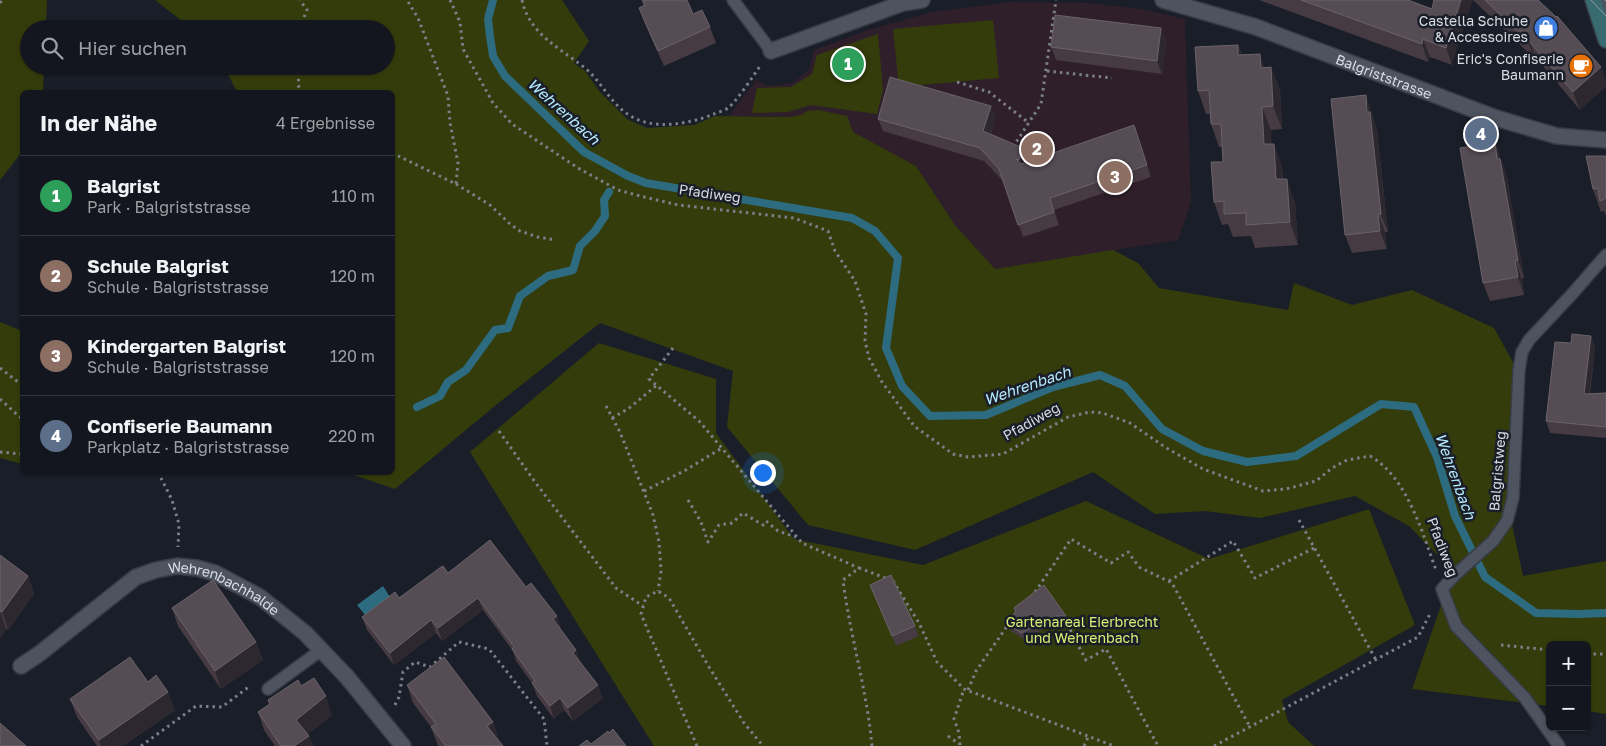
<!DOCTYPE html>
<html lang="de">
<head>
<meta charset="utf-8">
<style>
  body { margin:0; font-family:"Golos Text",sans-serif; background:#20232b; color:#f1f3f6 }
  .controls { position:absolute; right:15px; bottom:15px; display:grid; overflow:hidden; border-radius:8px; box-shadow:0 1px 4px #0004 }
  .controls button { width:45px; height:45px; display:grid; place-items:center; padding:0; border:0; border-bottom:1px solid #32353c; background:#13161e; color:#f1f3f6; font:25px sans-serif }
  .you { position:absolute; left:762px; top:472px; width:18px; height:18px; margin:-12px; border:4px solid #fff; border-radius:50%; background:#1a73e8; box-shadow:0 0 0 8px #1a73e833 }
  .badge { display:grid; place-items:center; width:32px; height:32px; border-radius:50%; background:#f0a279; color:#fff; font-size:16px; font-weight:700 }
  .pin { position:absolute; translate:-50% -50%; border:2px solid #fff; box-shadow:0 1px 5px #0006 }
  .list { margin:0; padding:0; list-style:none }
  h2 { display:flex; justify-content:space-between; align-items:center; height:65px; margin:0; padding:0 20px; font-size:21px }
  h2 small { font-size:16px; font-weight:400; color:#9d9fa4 }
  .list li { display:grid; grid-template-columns:32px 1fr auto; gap:15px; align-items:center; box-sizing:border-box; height:80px; padding:0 20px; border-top:1px solid #32353c }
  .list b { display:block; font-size:19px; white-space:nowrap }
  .list p { margin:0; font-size:16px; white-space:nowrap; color:#9d9fa4 }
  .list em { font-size:16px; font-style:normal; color:#9d9fa4 }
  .icon { flex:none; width:28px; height:28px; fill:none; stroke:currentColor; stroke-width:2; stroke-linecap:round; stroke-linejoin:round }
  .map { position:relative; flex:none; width:1606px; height:746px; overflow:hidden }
  .search { position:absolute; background:#13161e; box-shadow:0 1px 4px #0004; left:20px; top:20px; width:375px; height:55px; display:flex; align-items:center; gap:12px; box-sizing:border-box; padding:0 18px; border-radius:28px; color:#9d9fa4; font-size:19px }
  .panel { position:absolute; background:#13161e; box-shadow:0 1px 4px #0004; left:20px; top:90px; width:375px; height:385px; border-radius:8px }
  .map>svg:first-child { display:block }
</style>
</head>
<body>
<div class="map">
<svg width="1606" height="746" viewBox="0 0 1606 746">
  <rect width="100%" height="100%" fill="#191e28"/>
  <path fill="#2f1f2a" d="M 1010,2 L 1089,3 L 1141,9 L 1185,19 L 1191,202 L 1178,240 L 995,269 L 955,225 L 916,166 L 852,132 L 807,111 L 801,115 L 788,117 L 729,116 L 756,80 L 769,86 L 793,83 L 809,70 L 814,50 L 868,30 L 932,12 Z"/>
  <g fill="#353c0b">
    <path d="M 0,0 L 47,0 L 46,29 L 29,29 L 29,66 L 44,66 L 43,92 L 22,92 L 22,152 L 0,180 Z"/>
    <path d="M 155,0 L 562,0 L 589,41 L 574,63 L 585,71 L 600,92 L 627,119 L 647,128 L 694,125 L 715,116 L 788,117 L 801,115 L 807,111 L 818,110 L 847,116 L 853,132 L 916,166 L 955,225 L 995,269 L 1113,250 L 1138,263 L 1159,288 L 1288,310 L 1294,283 L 1352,305 L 1412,290 L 1494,328 L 1514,364 L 1509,510 L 1523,576 L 1606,561 L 1606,714 L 1587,711 L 1587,645 L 1550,645 L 1550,706 L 1412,689 L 1453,571 L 1409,526 L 1355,496 L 1260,518 L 1205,511 L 1155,514 L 1093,472 L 915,550 L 808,525 L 727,427 L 733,371 L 600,323 L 496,405 L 395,489 L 348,473 L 392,472 L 392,92 L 237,92 L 224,66 L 386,66 L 386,29 L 192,29 Z"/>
    <path d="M 993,20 L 999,78 L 899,87 L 893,29 Z"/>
    <path d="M 878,34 L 883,90 L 877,114 L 811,105 L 788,112 L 752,113 L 757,88 L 791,87 L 812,74 L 817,55 Z"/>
    <path d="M 0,322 L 22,331 L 22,464 L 0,458 Z"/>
    <path d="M 599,343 L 716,379 L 716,433 L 794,539 L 923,565 L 1086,501 L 1209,559 L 1369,509 L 1415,625 L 1282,700 L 1288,722 L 1314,746 L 654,746 L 470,452 Z"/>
  </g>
  <path fill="#2d6b80" d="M 383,586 L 390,597 L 365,615 L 357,605 Z"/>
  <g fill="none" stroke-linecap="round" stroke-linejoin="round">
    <g stroke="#2d6b80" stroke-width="8">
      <path d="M 493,0 L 488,19 L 490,36 L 493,56 L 505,76 L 584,152 L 628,176 L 646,183 L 852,218 L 875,231 L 898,258 L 886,348 L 902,386 L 930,416 L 986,415 L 1053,387 L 1100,375 L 1125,386 L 1162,429 L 1203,451 L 1247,462 L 1296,456 L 1381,404 L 1414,407 L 1437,457 L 1455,516 L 1485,577 L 1536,613 L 1579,614 L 1606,613"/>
      <path d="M 417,407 L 440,396 L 448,382 L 466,370 L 495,330 L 508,328 L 520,296 L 548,276 L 573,270 L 580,246 L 595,231 L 605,216 L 604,200 L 609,192"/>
    </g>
    <defs>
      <g id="service">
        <path d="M 733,0 L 771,51"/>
        <path d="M 1598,0 L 1606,8"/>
        <path d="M 268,689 L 321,650"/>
        <path d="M 1559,746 L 1525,698 L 1456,626 L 1442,589 L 1455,575 L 1493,541 L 1507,521 L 1513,498 L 1519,370 L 1522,352 L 1529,340 L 1573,293 L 1606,255"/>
      </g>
      <g id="minor">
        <path id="s1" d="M 1163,0 L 1256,27 L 1496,118 L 1557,136 L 1606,140"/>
        <path d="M 771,51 L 903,3 L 922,0"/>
        <path id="s2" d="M 21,666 L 39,654 L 136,577 L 156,570 L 177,566 L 197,568 L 215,573 L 260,597 L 305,633 L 347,677 L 403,746"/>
      </g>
      <path id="secondary" d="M 1593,0 L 1606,40"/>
    </defs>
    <use href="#service" stroke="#373b43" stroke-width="14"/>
    <use href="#minor" stroke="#373b43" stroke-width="18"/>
    <use href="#secondary" stroke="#373b43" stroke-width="18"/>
    <g stroke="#7b8088" stroke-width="3" stroke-dasharray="2.5 4" stroke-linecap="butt">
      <path d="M 450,0 L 460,22 L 463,49 L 493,103 L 512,124 L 578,168 L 618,190 L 640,196 L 678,205 L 794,218 L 828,231 L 835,251 L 855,281 L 866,314 L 865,341 L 869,358 L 882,382 L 914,426 L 953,454 L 968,457 L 1003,454 L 1068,417 L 1090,412 L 1103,413 L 1130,423 L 1165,447 L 1203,469 L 1263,491 L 1286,489 L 1316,481 L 1332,468 L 1347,460 L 1370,456 C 1407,477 1422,532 1436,570"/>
      <path d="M 522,0 C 529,34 560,48 585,68 C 602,82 610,103 629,115 C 653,131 689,124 714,114 C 718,112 724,111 728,108 C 736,102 754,75 760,66"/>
      <path d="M 0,3 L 2,0"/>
      <path d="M 299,29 L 307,10 L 300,0"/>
      <path d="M 300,66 L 298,85 L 301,92"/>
      <path d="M 1047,71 L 1112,78"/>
      <path d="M 957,82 L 989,92 L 1029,123"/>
      <path d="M 1013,147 L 1041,104 L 1056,0"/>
      <path d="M 392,153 L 456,184 L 458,163 L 450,123 L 448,96 L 418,18 L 407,0"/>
      <path d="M 456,184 L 490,205 L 510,224 L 520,231 L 538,237 L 556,240"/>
      <path d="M 673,348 L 649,379 L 699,421 L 802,543 L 859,568"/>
      <path d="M 0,368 L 22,385"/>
      <path d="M 0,399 L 22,419"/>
      <path d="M 606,406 L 620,432 L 653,515 L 659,542 L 661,571 L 658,591"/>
      <path d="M 612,418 L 628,409 L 657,385"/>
      <path d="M 499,431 L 535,482 L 616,588 L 643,606"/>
      <path d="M 0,452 L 22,454"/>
      <path d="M 158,472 L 172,500 L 179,524 L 178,547"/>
      <path d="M 644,491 L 684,471 L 722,448"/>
      <path d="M 688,500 L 701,522 L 708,542 L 719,525 L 732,523 L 743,513 L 763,525 L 766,521 L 778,531 L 796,537"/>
      <path d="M 1299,520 L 1376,660"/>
      <path d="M 893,581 L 919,623 L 937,662 L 964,689 L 1114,746"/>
      <path d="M 1169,581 L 1233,541 L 1255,578 L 1314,548"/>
      <path d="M 1035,592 L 1071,539 L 1111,563 L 1128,552 L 1139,567 L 1172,583 L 1250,727"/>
      <path d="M 1067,624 L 1086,660 L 1106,649 L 1158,746"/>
      <path d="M 1501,645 L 1550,650"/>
      <path d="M 1587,654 L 1606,654"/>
      <path d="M 968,690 L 976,671 L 1010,622"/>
      <path d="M 395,705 L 399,697 L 403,672 L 415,662 L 430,667 L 459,642 L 489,649 L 544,719 L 547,746"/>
      <path d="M 948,736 L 959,744"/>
      <path d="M 960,745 L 959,733 L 954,719 L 964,689"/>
      <path d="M 141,746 L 196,706 L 222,707 L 250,686"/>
      <path d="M 697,746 L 641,614 L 646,597 L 658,591 L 669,598 L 709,667 L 744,723 L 763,746"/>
      <path d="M 872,746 C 867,690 850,636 843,580 L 859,568 L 888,579"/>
      <path d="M 1084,746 L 1088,737"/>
      <path d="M 1214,746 L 1418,637 L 1431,612"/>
    </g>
    <use href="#service" stroke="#4d535f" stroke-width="11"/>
    <use href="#minor" stroke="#4d535f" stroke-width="15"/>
    <use href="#secondary" stroke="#386b70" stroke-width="15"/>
    <g stroke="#93979f" stroke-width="1">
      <path d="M 1591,0 L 1606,16"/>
      <path d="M 1605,0 L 1606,1"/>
    </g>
  </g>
  <g fill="#463b42">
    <path d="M 641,0 L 687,0 L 693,14 L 710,27 L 716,43 L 664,66 L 645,24 L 639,8 L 644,6 Z"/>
    <path d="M 1259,0 L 1408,0 L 1432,9 L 1434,0 L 1452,65 L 1430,57 L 1428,62 Z"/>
    <path d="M 1473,0 L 1538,0 L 1556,17 L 1580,110 L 1536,58 L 1535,59 Z"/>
    <path d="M 1161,28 L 1166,41 L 1162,74 L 1056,60 L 1051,47 Z"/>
    <path d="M 1238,45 L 1242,55 L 1265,68 L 1271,67 L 1280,90 L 1282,129 L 1271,130 L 1271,144 L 1274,144 L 1282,167 L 1283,179 L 1295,202 L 1298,245 L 1255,248 L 1251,236 L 1233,237 L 1228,224 L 1222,225 L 1214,202 L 1223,162 L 1222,147 L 1219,147 L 1211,124 L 1210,114 L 1206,114 L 1198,91 Z"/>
    <path d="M 991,106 L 995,118 L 991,134 L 1023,148 L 1028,160 L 1027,162 L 1138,138 L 1151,177 L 1054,210 L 1059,225 L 1023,237 L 1003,181 L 984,161 L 883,131 L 878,119 Z"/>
    <path d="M 1372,113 L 1373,118 L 1377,130 L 1388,232 L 1385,232 L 1387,249 L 1352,253 L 1345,235 Z"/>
    <path d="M 1495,142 L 1507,177 L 1524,278 L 1522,279 L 1524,295 L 1490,301 L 1483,283 Z"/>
    <path d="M 1606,156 L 1606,216 L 1604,211 L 1601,212 L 1593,189 Z"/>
    <path d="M 1591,336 L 1595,348 L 1590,394 L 1606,393 L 1606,438 L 1550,433 L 1546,421 L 1571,343 Z"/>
    <path d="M 0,555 L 28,576 L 34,594 L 8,630 L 6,629 L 0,638 Z"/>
    <path d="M 448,573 L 526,587 L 557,616 L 561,629 L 560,630 L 576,650 L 581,663 L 603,698 L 573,721 L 564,710 L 554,719 L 537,696 L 532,683 L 516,661 L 513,651 L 483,610 L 442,641 L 436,633 L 394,665 L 367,630 L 362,617 Z"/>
    <path d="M 870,585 L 915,626 L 919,636 L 896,646 Z"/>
    <path d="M 172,608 L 256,642 L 263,660 L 221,689 L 178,626 Z"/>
    <path d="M 1014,608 L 1066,616 L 1068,622 L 1059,622 L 1023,639 L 1009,629 L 1007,623 L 1015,612 Z"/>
    <path d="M 148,682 L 175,710 L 123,746 L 97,746 L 77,717 L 70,699 Z"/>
    <path d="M 407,685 L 493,722 L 499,740 L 503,746 L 438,746 L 431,727 L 413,703 Z"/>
    <path d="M 301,686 L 332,715 L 308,734 L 309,736 L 313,746 L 275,746 L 264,730 L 258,712 L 269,704 L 268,700 Z"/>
  </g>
  <g fill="#2d2830">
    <path d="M 1461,0 L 1473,0 L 1452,65 L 1446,48 Z"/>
    <path d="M 1161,28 L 1166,41 L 1162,74 L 1157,61 Z"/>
    <path d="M 1423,39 L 1430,57 L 1428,62 L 1422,44 Z"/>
    <path d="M 1529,41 L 1536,58 L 1535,59 L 1528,42 Z"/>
    <path d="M 1238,45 L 1246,68 L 1238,55 Z"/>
    <path d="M 1260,54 L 1268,77 L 1261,68 Z"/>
    <path d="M 1271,67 L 1280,90 L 1282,129 L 1273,106 Z"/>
    <path d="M 1601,67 L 1606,80 L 1606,87 L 1580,110 L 1573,92 Z"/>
    <path d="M 1366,95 L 1372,113 L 1373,118 L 1377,130 L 1388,232 L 1381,214 Z"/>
    <path d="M 991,106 L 995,118 L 988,143 L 983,131 Z"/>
    <path d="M 1262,107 L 1271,130 L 1273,167 L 1264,144 Z"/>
    <path d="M 1495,142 L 1507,177 L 1524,278 L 1518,260 Z"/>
    <path d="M 1274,144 L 1282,167 L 1284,202 L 1276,179 Z"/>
    <path d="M 1023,148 L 1028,160 L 1023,172 L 1019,160 Z"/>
    <path d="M 1287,179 L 1295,202 L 1298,245 L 1290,222 Z"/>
    <path d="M 1378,214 L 1385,232 L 1387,249 L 1380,231 Z"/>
    <path d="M 1515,261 L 1522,279 L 1524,295 L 1518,277 Z"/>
    <path d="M 1591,336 L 1595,348 L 1588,406 L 1584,394 Z"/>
    <path d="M 28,576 L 34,594 L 8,630 L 2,612 Z"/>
    <path d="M 478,598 L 483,610 L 442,641 L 438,628 Z"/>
    <path d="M 0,611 L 6,629 L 0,638 Z"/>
    <path d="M 557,616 L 561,629 L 557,632 L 553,619 Z"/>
    <path d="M 431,620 L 436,633 L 394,665 L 390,653 Z"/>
    <path d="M 256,642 L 263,660 L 221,689 L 215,671 Z"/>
    <path d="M 576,650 L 581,663 L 573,653 Z"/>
    <path d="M 598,685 L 603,698 L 573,721 L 568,708 Z"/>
    <path d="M 168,692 L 175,710 L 123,746 L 101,746 L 99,740 Z"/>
    <path d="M 326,696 L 332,715 L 303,738 L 296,720 Z"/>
    <path d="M 560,698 L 564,710 L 554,719 L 550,706 Z"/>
    <path d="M 493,722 L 499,740 L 494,744 L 487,726 Z"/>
    <path d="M 309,736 L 313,746 L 294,746 Z"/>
  </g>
  <g fill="#564c53" stroke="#6a636a">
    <path d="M 643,0 L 687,0 L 693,14 L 702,10 L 710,27 L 658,51 L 639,8 L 645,5 Z"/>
    <path d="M 1301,0 L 1408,0 L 1432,9 L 1434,0 L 1461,0 L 1446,48 L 1423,39 L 1422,44 Z"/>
    <path d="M 1485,0 L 1538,0 L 1556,17 L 1557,16 L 1601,67 L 1573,92 L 1529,41 L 1528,42 Z"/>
    <path d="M 1055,15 L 1161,28 L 1157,61 L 1051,47 Z"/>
    <path d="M 1238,45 L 1238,55 L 1260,54 L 1261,68 L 1271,67 L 1273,106 L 1262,107 L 1264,144 L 1274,144 L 1276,179 L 1287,179 L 1290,222 L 1246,225 L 1246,213 L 1224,214 L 1224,201 L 1214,202 L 1211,162 L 1223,162 L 1221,124 L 1211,124 L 1209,90 L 1198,91 L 1195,47 Z"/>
    <path d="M 890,77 L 991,106 L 983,131 L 1023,148 L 1019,160 L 1016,159 L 1021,164 L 1134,125 L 1147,165 L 1050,198 L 1054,212 L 1018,225 L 999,169 L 980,148 L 878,119 Z"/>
    <path d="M 1366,95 L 1367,112 L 1370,112 L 1381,214 L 1378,214 L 1380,231 L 1345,235 L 1331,99 Z"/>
    <path d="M 1495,142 L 1497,159 L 1500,159 L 1518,260 L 1515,261 L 1518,277 L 1483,283 L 1460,148 Z"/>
    <path d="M 1586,156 L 1606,156 L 1606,198 L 1600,201 L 1598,188 L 1593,189 Z"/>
    <path d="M 1572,334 L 1591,336 L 1584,394 L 1606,393 L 1606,427 L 1546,421 L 1555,342 L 1571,343 Z"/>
    <path d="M 490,540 L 526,587 L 531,583 L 557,616 L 553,619 L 576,650 L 573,653 L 598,685 L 568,708 L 560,698 L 550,706 L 532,683 L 535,681 L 512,649 L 514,647 L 478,598 L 438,628 L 431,620 L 390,653 L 362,617 L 395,592 L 399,598 L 441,567 L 443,566 L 448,573 Z"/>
    <path d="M 0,555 L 28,576 L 2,612 L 0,611 Z"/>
    <path d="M 891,575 L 915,626 L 892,636 L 870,585 Z"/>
    <path d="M 213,580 L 256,642 L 215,671 L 172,608 Z"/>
    <path d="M 1044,585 L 1066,616 L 1057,616 L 1021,633 L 1007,623 L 1016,611 L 1014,608 Z"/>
    <path d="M 130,657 L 148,682 L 156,675 L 168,692 L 99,740 L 70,699 Z"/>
    <path d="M 444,657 L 493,722 L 487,726 L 503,746 L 446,746 L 431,727 L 436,724 L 407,685 Z"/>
    <path d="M 314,678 L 326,696 L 296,720 L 309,736 L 294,746 L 281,746 L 258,712 L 270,704 L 268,700 L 298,680 L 301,686 Z"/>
    <path d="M 0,723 L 26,746 L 0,746 Z"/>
    <path d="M 613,729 L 626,746 L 579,746 L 587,740 L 591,744 L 608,731 L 609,733 Z"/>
  </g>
  <defs>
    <symbol id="shop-disc" viewBox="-11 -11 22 22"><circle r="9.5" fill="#3f7fe0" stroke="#191e28"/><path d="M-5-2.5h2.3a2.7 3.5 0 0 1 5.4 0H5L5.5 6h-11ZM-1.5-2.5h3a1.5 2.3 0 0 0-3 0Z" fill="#fff"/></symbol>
    <symbol id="cafe-disc" viewBox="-11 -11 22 22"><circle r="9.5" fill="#e8710a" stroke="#191e28"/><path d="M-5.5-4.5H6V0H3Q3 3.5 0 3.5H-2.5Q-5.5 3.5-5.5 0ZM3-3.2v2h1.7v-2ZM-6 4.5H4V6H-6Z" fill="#fff"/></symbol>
  </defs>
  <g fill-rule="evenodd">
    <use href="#shop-disc" x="1532" y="14" width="28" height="28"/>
    <use href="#cafe-disc" x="1567" y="52" width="28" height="28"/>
  </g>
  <g text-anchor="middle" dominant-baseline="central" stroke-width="5" stroke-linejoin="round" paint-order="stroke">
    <g font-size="14" fill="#d8dce3" stroke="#191e28" text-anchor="end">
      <text x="1528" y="20">Castella Schuhe<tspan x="1528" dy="16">&amp; Accessoires</tspan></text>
      <text x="1564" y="58">Eric's Confiserie<tspan x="1564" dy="16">Baumann</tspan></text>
    </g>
    <g font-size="14" fill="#d8dce3" stroke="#191e28">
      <text stroke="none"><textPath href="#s1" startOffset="234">Balgriststrasse</textPath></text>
      <text transform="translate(710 193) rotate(8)">Pfadiweg</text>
      <text transform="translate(1031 421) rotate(-29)">Pfadiweg</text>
      <text transform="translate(1497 471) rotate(-85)">Balgristweg</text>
      <text transform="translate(1443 547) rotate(69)">Pfadiweg</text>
      <text stroke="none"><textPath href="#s2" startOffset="240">Wehrenbachhalde</textPath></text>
    </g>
    <g font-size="14" fill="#dbef74" stroke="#191e28">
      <text x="1082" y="621">Gartenareal Eierbrecht<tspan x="1082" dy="16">und Wehrenbach</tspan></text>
    </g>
    <g font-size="15" font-style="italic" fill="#b6eafe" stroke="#191e28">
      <text transform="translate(564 111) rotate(42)">Wehrenbach</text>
      <text transform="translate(1027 385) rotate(-19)">Wehrenbach</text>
      <text transform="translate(1456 476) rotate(70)">Wehrenbach</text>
    </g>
  </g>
</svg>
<div class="controls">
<button>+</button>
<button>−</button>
</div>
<div class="you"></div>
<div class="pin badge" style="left:848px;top:64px;background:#2e9e5b">1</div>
<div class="pin badge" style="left:1037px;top:149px;background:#8d6e63">2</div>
<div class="pin badge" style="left:1115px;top:177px;background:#8d6e63">3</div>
<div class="pin badge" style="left:1481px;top:134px;background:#5c6f8a">4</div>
<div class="search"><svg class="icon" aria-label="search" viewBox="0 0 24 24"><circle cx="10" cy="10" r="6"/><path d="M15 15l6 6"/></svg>Hier suchen</div>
<section class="panel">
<h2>In der Nähe<small>4 Ergebnisse</small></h2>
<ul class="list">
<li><span class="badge" style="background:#2e9e5b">1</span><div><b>Balgrist</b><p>Park · Balgriststrasse</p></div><em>110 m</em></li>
<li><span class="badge" style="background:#8d6e63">2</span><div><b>Schule Balgrist</b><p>Schule · Balgriststrasse</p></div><em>120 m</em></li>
<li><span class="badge" style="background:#8d6e63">3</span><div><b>Kindergarten Balgrist</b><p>Schule · Balgriststrasse</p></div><em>120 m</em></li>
<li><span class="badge" style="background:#5c6f8a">4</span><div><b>Confiserie Baumann</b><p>Parkplatz · Balgriststrasse</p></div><em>220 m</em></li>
</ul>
</section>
</div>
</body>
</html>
